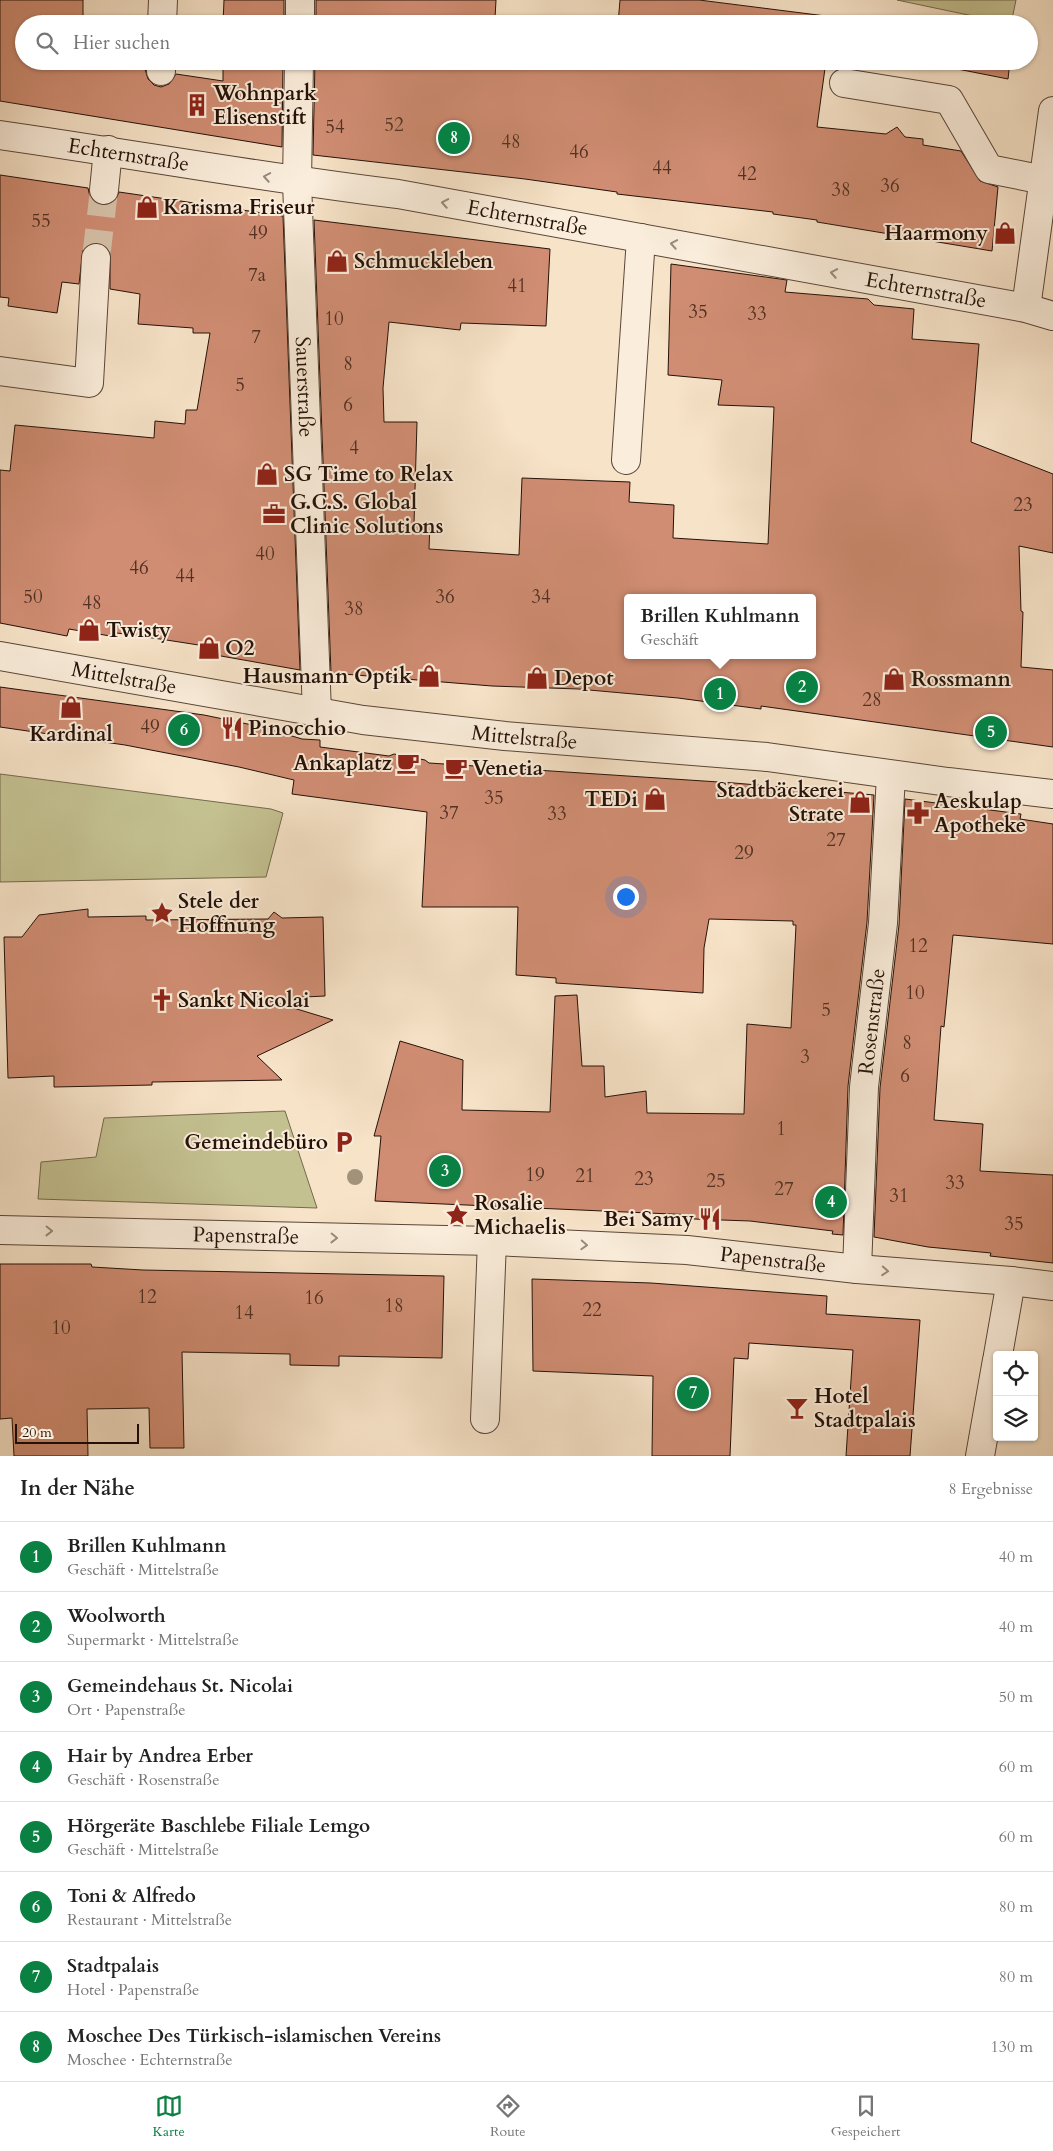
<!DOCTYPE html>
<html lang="de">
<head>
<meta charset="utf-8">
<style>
  body { margin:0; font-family:Cardo,serif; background:#f2f2f2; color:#222 }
  .controls { position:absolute; right:15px; bottom:15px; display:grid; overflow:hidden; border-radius:5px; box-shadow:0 1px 4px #0004 }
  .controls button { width:45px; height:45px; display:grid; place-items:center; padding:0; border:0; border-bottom:1px solid #e0e0e0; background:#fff; color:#222; font:25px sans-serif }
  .scale { position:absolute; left:15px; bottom:12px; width:124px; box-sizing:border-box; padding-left:5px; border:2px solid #251108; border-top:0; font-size:14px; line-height:18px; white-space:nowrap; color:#251108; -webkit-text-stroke:4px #faeddb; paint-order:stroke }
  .you { position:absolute; left:625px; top:896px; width:18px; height:18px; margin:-12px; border:4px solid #fff; border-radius:50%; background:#1a73e8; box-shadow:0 0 0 8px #1a73e833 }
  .badge { display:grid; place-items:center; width:32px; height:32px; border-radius:50%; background:#0b8043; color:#fff; font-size:16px; font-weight:700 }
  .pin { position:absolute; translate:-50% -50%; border:2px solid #fff; box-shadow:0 1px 5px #0006 }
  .popup { position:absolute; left:624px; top:594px; width:192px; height:65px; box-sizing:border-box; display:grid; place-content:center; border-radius:5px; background:#fff; filter:drop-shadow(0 1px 4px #0005); font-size:16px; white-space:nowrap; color:#767676 }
  .popup b { font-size:19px; color:#222 }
  .popup::after { content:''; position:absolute; left:50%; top:100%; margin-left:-10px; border:10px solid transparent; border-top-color:#fff }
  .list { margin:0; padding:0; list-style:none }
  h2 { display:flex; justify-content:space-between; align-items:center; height:65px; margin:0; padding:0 20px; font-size:21px }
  h2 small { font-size:16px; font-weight:400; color:#767676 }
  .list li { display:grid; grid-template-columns:32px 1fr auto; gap:15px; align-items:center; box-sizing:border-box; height:70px; padding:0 20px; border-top:1px solid #e0e0e0 }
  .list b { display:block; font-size:19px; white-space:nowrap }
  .list p { margin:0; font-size:16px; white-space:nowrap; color:#767676 }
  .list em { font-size:16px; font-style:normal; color:#767676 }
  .icon { flex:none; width:28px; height:28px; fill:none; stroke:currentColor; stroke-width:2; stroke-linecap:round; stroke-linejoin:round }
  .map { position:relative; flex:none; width:1053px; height:1456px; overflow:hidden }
  .search { position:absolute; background:#fff; box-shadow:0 1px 4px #0004; left:15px; right:15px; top:15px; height:55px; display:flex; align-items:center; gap:12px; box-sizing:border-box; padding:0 18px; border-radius:28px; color:#767676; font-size:19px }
  .sheet { height:625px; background:#fff }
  nav { display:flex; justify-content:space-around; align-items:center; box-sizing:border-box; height:70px; border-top:1px solid #e0e0e0; background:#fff; font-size:14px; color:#767676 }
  nav a { display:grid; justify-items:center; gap:2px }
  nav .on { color:#0b8043 }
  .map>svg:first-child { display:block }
</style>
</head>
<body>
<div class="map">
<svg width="1053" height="1456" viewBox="0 0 1053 1456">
  <rect width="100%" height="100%" fill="#f7e3c8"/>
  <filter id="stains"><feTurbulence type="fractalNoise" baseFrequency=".004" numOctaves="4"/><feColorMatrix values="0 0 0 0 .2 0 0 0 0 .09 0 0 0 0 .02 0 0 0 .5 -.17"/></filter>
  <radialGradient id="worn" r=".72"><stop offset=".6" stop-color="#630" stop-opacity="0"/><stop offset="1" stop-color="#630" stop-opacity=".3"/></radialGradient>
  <g fill="#c4c191" stroke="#74694c">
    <path d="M 897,0 L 1016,0 L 1011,24 Z"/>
    <path d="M 0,774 L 271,809 L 283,813 L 266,877 L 0,882 Z"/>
    <path d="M 285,1111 L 317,1208 L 38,1199 L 41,1162 L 96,1157 L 104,1118 Z"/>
  </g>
  <g fill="#d08d73" stroke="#251108" fill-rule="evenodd">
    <path d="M 0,0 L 83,0 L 83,24 L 24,24 L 24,61 L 97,61 L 145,69 L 148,79 L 154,85 L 161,87 L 169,84 L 176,74 L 223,81 L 223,61 L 283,61 L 282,147 L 0,101 Z"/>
    <path d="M 224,0 L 284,0 L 284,24 L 223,24 Z"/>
    <path d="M 316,0 L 496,0 L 495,18 L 538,24 L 316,24 Z"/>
    <path d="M 620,0 L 699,0 L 889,24 L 618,24 Z"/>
    <path d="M 315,61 L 826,61 L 817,127 L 886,134 L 897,127 L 905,137 L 923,139 L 923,145 L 961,151 L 980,181 L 998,187 L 992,251 L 817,222 L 817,220 L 773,214 L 773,212 L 617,194 L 617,192 L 525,179 L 313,155 Z"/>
    <path d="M 917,61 L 1010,61 L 1008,79 Z"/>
    <path d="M 0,175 L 88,188 L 90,197 L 95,202 L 102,205 L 111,204 L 116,199 L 119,192 L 283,216 L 300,670 L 204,653 L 205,646 L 160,639 L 117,633 L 116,637 L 69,629 L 67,636 L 0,623 L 0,470 L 10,471 L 15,425 L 154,438 L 155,421 L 185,424 L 186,410 L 197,410 L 210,333 L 193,333 L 193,328 L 138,324 L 140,294 L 110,289 L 110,251 L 105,245 L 97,242 L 89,244 L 83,250 L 79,284 L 62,282 L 57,313 L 8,306 L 9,298 L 0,297 Z"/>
    <path d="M 314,220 L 550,249 L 546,326 L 461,323 L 460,330 L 389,322 L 383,388 L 384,422 L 417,422 L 414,524 L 430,524 L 429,549 L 519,555 L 522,478 L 630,482 L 629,502 L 674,505 L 673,538 L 768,544 L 774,407 L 718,405 L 722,380 L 668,375 L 671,264 L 787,280 L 785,292 L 868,299 L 874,305 L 914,309 L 912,339 L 979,344 L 971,442 L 1053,474 L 1053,553 L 1019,546 L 1021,611 L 1023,612 L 1021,667 L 1053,670 L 1053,747 L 761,706 L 761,709 L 678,698 L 578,689 L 492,686 L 331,673 ZM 628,598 L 812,598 L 812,655 L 628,655 Z"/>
    <path d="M 0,687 L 204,715 L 262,727 L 302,739 L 320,740 L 320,747 L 389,756 L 394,754 L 425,760 L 429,763 L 734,783 L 874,795 L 867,922 L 848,1086 L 843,1235 L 832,1234 L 833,1231 L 750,1221 L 694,1219 L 694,1215 L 375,1201 L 381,1136 L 374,1136 L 400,1041 L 463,1060 L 462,1110 L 550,1112 L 555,996 L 577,995 L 582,1066 L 604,1066 L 605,1097 L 646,1091 L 647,1113 L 744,1114 L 747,1024 L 791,1028 L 796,925 L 793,925 L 793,921 L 709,919 L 704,948 L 703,993 L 556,983 L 556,978 L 516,975 L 518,907 L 422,907 L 427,812 L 292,794 L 294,780 L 239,767 L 125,745 L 0,727 Z"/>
    <path d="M 905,799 L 1021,814 L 1020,819 L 1053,824 L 1053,944 L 953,935 L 944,1027 L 941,1026 L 934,1120 L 983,1124 L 980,1171 L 1053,1175 L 1053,1263 L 990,1256 L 991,1253 L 928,1247 L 874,1237 L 880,1088 L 899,925 Z"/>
    <path d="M 88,909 L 88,917 L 146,916 L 146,920 L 268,919 L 274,912 L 282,918 L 323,917 L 325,996 L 264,999 L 333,1020 L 257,1056 L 282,1080 L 152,1082 L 152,1085 L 54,1087 L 54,1076 L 8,1078 L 4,937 L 22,937 L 39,915 Z"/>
    <path d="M 0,1264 L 91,1264 L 92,1267 L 143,1270 L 444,1276 L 442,1358 L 339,1356 L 339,1366 L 290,1365 L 290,1354 L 182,1352 L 184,1448 L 150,1448 L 149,1408 L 87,1409 L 88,1456 L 14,1456 L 12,1418 L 0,1419 Z"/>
    <path d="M 532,1279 L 651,1283 L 827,1296 L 826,1314 L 920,1320 L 910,1456 L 846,1456 L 853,1350 L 749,1343 L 748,1359 L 734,1358 L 730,1456 L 652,1456 L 653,1376 L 533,1371 Z"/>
  </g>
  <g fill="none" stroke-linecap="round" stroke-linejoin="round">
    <path stroke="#d8c4ab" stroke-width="28" stroke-dasharray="28 14" stroke-linecap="butt" d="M 96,258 L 104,190"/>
    <defs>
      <g id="minor">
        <path d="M 162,24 L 163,0"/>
        <path d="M 300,24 L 300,0"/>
        <path id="s1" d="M 299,61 L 297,182 L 317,713"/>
        <path d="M 161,71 L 161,61"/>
        <path d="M 844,83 L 949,100 L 989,169 L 1044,180"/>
        <path id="s2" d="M 0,135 C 133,154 265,178 398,194 L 1026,308 L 1053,316"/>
        <path d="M 104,190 L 108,150"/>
        <path d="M 1026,308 L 1053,111"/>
        <path d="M 0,371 L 89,383 L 96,258"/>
        <path d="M 626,460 L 641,238"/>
        <path id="s3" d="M 0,656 L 363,720 L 505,736 L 767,757 L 948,782 L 1053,794"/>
        <path id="s4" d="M 0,1230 L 492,1241 L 687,1250 L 857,1269 L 1011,1281 L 1053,1286"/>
        <path id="s5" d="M 857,1269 L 864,1087 L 883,923 L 891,775"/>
        <path d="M 998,1355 L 1011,1281"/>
        <path d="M 485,1419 L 492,1241"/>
        <path d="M 980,1456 L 997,1360"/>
      </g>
    </defs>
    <use href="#minor" stroke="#5a4638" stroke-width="30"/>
    <use href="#minor" stroke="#faeddb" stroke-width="28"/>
  </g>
  <circle fill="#a29279" cx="355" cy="1177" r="8"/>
  <defs><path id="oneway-chevron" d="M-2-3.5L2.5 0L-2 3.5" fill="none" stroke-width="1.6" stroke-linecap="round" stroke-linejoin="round" transform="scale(1.25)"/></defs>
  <g stroke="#9a8a7c">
    <use href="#oneway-chevron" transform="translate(267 177) rotate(-170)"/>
    <use href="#oneway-chevron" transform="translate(445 203) rotate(-170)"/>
    <use href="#oneway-chevron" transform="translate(674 244) rotate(-170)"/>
    <use href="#oneway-chevron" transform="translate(834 273) rotate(-170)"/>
    <use href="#oneway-chevron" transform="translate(49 1231) rotate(1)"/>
    <use href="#oneway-chevron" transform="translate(334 1238) rotate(1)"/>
    <use href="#oneway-chevron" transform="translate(584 1245) rotate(3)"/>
    <use href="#oneway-chevron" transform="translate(885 1271) rotate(4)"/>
  </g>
  <defs>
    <symbol id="building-bare" viewBox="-9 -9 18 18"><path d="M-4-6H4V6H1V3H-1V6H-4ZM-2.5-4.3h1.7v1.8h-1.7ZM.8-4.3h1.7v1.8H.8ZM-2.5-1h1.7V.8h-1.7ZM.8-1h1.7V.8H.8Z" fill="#8f2418" stroke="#faeddb" stroke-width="2.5" paint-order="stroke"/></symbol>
    <symbol id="shop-bare" viewBox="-9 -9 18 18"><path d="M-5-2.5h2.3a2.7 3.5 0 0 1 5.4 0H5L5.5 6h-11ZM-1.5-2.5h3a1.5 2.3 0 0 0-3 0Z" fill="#8f2418" stroke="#faeddb" stroke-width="2.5" paint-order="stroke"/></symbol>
    <symbol id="office-bare" viewBox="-9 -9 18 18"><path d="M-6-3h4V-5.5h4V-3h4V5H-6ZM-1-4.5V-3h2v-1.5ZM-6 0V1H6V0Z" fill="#8f2418" stroke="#faeddb" stroke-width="2.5" paint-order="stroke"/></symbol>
    <symbol id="restaurant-bare" viewBox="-9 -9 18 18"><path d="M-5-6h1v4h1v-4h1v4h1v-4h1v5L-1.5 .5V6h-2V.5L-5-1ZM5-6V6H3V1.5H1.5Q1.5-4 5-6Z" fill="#8f2418" stroke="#faeddb" stroke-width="2.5" paint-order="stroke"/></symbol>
    <symbol id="cafe-bare" viewBox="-9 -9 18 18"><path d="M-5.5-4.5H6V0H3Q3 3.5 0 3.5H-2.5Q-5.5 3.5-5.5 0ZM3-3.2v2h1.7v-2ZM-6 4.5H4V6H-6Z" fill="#8f2418" stroke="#faeddb" stroke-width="2.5" paint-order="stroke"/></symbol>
    <symbol id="pharmacy-bare" viewBox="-9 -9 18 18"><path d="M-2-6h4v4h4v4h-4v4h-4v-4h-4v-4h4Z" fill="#8f2418" stroke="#faeddb" stroke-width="2.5" paint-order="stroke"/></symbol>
    <symbol id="sight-bare" viewBox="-9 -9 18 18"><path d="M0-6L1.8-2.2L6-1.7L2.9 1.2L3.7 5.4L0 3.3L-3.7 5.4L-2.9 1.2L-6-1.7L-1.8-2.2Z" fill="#8f2418" stroke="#faeddb" stroke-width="2.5" paint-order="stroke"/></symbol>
    <symbol id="church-bare" viewBox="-9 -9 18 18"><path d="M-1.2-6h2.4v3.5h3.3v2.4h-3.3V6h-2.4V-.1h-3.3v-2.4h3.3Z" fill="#8f2418" stroke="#faeddb" stroke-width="2.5" paint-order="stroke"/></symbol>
    <symbol id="parking-bare" viewBox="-9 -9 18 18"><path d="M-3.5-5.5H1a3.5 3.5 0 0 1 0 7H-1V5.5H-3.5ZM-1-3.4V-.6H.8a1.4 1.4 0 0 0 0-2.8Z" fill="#8f2418" stroke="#faeddb" stroke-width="2.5" paint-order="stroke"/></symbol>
    <symbol id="bar-bare" viewBox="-9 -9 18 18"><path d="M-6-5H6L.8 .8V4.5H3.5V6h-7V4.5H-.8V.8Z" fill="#8f2418" stroke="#faeddb" stroke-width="2.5" paint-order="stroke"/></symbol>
  </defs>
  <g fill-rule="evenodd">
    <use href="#building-bare" x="181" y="89" width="32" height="32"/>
    <use href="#shop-bare" x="131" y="191" width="32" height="32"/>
    <use href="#shop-bare" x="989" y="217" width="32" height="32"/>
    <use href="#shop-bare" x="321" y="245" width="32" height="32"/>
    <use href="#shop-bare" x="251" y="458" width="32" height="32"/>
    <use href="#office-bare" x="258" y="498" width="32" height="32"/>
    <use href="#shop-bare" x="73" y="614" width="32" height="32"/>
    <use href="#shop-bare" x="193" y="632" width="32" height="32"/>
    <use href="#shop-bare" x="413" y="660" width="32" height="32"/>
    <use href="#shop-bare" x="521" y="662" width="32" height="32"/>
    <use href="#shop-bare" x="878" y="663" width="32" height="32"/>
    <use href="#shop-bare" x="55" y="691" width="32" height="32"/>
    <use href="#restaurant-bare" x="216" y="712" width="32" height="32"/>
    <use href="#cafe-bare" x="392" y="747" width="32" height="32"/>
    <use href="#cafe-bare" x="440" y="752" width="32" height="32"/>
    <use href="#shop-bare" x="639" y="783" width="32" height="32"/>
    <use href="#shop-bare" x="844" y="786" width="32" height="32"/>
    <use href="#pharmacy-bare" x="902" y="797" width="32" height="32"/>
    <use href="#sight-bare" x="146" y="897" width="32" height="32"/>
    <use href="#church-bare" x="146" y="984" width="32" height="32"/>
    <use href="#parking-bare" x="328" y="1126" width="32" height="32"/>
    <use href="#sight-bare" x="441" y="1199" width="32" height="32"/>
    <use href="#restaurant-bare" x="694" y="1203" width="32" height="32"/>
    <use href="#bar-bare" x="781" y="1392" width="32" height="32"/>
  </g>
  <g text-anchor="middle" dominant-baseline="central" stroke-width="4" stroke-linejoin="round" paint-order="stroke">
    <g font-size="19" fill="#503023">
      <text x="394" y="125">52</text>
      <text x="335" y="127">54</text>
      <text x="511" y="142">48</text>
      <text x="579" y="152">46</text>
      <text x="662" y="168">44</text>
      <text x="747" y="174">42</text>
      <text x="890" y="186">36</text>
      <text x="841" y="190">38</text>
      <text x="41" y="221">55</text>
      <text x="258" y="233">49</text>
      <text x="257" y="275">7a</text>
      <text x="517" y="286">41</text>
      <text x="698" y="312">35</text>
      <text x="757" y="314">33</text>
      <text x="334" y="319">10</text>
      <text x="256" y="337">7</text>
      <text x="348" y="364">8</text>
      <text x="240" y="385">5</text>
      <text x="348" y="405">6</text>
      <text x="354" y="448">4</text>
      <text x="1023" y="505">23</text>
      <text x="265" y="554">40</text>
      <text x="139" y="568">46</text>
      <text x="185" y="576">44</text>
      <text x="33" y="597">50</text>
      <text x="445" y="597">36</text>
      <text x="541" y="597">34</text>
      <text x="92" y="603">48</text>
      <text x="354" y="609">38</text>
      <text x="872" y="700">28</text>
      <text x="150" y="727">49</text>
      <text x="494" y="798">35</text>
      <text x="449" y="813">37</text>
      <text x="557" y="814">33</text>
      <text x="836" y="840">27</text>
      <text x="744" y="853">29</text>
      <text x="918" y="946">12</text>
      <text x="915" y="993">10</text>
      <text x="826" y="1010">5</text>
      <text x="907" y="1043">8</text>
      <text x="805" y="1057">3</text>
      <text x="905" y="1076">6</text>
      <text x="781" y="1129">1</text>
      <text x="535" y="1175">19</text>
      <text x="585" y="1176">21</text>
      <text x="644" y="1179">23</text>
      <text x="716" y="1181">25</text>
      <text x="955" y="1183">33</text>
      <text x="784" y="1189">27</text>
      <text x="899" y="1196">31</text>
      <text x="1014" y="1224">35</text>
      <text x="147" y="1297">12</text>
      <text x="314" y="1298">16</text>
      <text x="394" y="1306">18</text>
      <text x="592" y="1310">22</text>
      <text x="244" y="1313">14</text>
      <text x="61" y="1328">10</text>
    </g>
    <g font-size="21" font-weight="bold" fill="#251108" stroke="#faeddb" text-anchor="start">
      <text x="213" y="93">Wohnpark<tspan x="213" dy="24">Elisenstift</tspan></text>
      <text x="163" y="207">Karisma Friseur</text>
      <text x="988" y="233" text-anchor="end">Haarmony</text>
      <text x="354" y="261">Schmuckleben</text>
      <text x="284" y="474">SG Time to Relax</text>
      <text x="290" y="502">G.C.S. Global<tspan x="290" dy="24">Clinic Solutions</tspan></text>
      <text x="106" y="630">Twisty</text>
      <text x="225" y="648">O2</text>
      <text x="412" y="676" text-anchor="end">Hausmann Optik</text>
      <text x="554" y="678">Depot</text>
      <text x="911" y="679">Rossmann</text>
      <text x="248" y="728">Pinocchio</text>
      <text x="71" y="734" text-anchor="middle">Kardinal</text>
      <text x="392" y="763" text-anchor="end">Ankaplatz</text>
      <text x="472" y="768">Venetia</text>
      <text x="844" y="790" text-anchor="end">Stadtbäckerei<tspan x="844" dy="24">Strate</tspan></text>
      <text x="638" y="799" text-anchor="end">TEDi</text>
      <text x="934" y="801">Aeskulap<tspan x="934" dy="24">Apotheke</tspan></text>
      <text x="178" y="901">Stele der<tspan x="178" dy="24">Hoffnung</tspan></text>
      <text x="178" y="1000">Sankt Nicolai</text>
      <text x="328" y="1142" text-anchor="end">Gemeindebüro</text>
      <text x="474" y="1203">Rosalie<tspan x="474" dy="24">Michaelis</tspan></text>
      <text x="694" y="1219" text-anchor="end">Bei Samy</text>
      <text x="814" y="1396">Hotel<tspan x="814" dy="24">Stadtpalais</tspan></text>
    </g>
    <g font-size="21" fill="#251108" stroke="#faeddb">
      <text stroke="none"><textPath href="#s2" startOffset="130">Echternstraße</textPath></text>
      <text stroke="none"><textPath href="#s2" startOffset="534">Echternstraße</textPath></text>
      <text stroke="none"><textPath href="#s2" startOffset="939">Echternstraße</textPath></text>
      <text stroke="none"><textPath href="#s1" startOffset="326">Sauerstraße</textPath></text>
      <text stroke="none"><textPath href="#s3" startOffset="126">Mittelstraße</textPath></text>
      <text stroke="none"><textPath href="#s3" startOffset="531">Mittelstraße</textPath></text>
      <text stroke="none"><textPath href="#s5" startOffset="248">Rosenstraße</textPath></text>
      <text stroke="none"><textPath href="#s4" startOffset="246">Papenstraße</textPath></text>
      <text stroke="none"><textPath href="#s4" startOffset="774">Papenstraße</textPath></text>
    </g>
  </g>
  <rect width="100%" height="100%" filter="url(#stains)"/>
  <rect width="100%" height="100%" fill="url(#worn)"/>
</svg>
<div class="controls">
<button><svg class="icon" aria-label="locate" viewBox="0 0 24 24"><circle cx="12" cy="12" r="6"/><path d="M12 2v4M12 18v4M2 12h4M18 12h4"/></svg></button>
<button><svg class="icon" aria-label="layers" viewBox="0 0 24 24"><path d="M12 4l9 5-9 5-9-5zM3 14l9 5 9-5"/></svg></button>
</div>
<div class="scale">20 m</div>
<div class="you"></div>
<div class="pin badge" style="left:720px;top:694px">1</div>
<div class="popup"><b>Brillen Kuhlmann</b>Geschäft</div>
<div class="pin badge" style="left:802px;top:687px">2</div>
<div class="pin badge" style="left:445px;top:1171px">3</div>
<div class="pin badge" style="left:831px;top:1202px">4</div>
<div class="pin badge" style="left:991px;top:732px">5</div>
<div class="pin badge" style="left:184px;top:730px">6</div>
<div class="pin badge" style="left:693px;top:1393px">7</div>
<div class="pin badge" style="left:454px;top:138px">8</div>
<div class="search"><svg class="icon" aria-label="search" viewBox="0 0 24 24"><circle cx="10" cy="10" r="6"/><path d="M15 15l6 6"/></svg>Hier suchen</div>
</div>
<section class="sheet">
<h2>In der Nähe<small>8 Ergebnisse</small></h2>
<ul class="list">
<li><span class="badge">1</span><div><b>Brillen Kuhlmann</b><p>Geschäft · Mittelstraße</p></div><em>40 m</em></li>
<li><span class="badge">2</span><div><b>Woolworth</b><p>Supermarkt · Mittelstraße</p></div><em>40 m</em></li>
<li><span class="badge">3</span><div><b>Gemeindehaus St. Nicolai</b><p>Ort · Papenstraße</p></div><em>50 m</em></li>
<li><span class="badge">4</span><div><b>Hair by Andrea Erber</b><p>Geschäft · Rosenstraße</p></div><em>60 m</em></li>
<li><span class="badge">5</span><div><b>Hörgeräte Baschlebe Filiale Lemgo</b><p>Geschäft · Mittelstraße</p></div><em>60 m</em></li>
<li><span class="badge">6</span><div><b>Toni &amp; Alfredo</b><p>Restaurant · Mittelstraße</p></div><em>80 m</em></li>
<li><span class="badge">7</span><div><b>Stadtpalais</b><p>Hotel · Papenstraße</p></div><em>80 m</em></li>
<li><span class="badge">8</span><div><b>Moschee Des Türkisch-islamischen Vereins</b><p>Moschee · Echternstraße</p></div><em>130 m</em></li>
</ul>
</section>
<nav>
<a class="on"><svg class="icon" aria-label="map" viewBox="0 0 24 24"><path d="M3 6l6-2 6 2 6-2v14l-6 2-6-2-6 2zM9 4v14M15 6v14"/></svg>Karte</a>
<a><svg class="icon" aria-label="directions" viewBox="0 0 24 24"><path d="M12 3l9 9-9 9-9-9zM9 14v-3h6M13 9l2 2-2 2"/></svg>Route</a>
<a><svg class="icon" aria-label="saved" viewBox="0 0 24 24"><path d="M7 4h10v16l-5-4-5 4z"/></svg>Gespeichert</a>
</nav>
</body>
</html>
